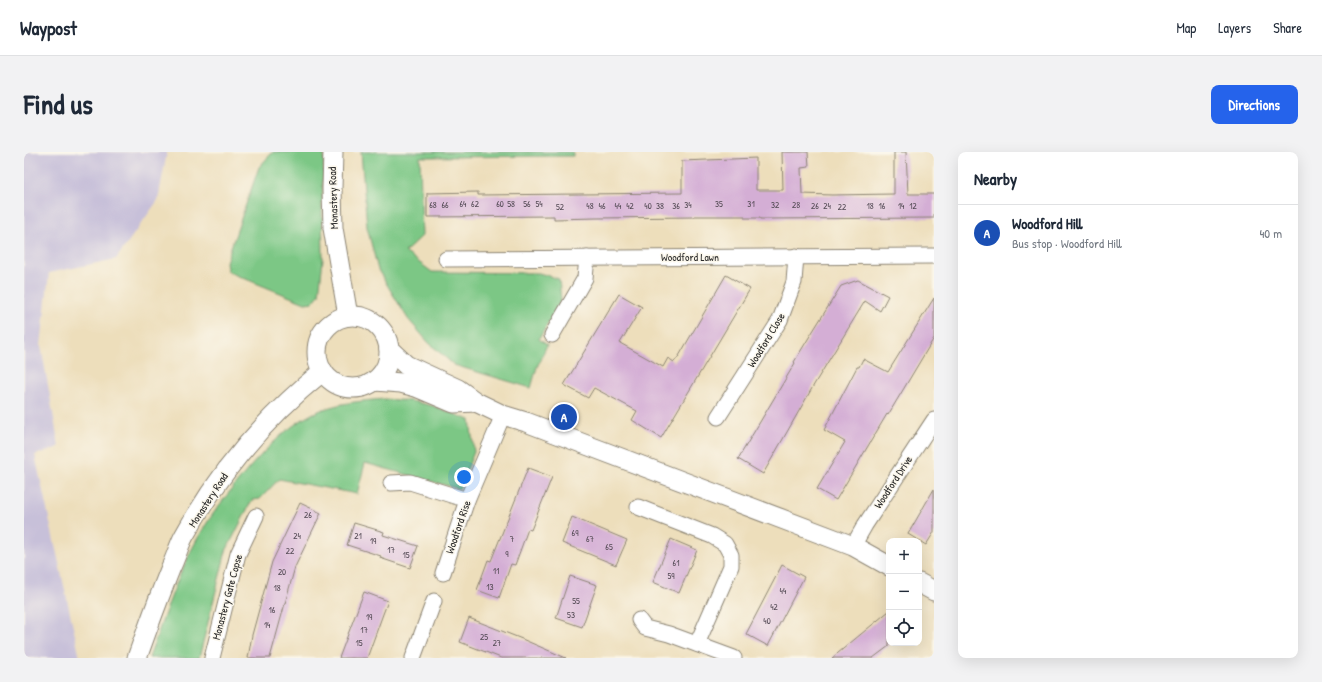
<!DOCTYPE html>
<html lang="en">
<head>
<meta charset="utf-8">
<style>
  body { margin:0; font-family:"Patrick Hand",sans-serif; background:#f2f2f3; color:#1f2937 }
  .controls { position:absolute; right:12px; bottom:12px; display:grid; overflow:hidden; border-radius:8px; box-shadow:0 4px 16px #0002 }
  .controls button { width:36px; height:36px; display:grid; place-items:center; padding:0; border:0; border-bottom:1px solid #e0e1e3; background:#fff; color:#1f2937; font:20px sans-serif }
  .you { position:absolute; left:440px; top:325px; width:14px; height:14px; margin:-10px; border:3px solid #fff; border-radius:50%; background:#1a73e8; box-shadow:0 0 0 6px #1a73e833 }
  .badge { display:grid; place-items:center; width:26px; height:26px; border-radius:50%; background:#2563eb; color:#fff; font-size:13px; font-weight:700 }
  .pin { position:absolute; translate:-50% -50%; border:2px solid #fff; box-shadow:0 1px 4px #0006 }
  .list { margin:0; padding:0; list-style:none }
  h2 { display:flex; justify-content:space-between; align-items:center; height:52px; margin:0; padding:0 16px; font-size:17px }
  h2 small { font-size:13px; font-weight:400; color:#747a83 }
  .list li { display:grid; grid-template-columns:26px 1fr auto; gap:12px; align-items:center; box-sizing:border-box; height:56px; padding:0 16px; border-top:1px solid #e0e1e3 }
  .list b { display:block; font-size:15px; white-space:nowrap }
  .list p { margin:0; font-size:13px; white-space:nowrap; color:#747a83 }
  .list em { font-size:13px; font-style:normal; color:#747a83 }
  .icon { flex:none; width:22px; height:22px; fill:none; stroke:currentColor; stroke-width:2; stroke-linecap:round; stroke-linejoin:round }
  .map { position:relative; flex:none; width:910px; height:506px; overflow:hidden; border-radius:8px }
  header { display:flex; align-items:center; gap:24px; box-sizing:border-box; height:56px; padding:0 20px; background:#fff; border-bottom:1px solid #e0e1e3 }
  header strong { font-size:19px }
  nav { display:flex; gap:22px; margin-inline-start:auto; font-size:14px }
  .intro { display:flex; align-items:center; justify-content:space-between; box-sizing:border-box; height:96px; padding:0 24px }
  h1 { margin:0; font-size:28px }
  .button { padding:10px 18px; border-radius:8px; background:#2563eb; color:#fff; font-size:14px; font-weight:700 }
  main { display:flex; gap:24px; padding:0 24px }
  aside { flex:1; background:#fff; border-radius:8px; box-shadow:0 4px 16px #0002 }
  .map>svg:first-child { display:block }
</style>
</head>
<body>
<header>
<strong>Waypost</strong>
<nav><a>Map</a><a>Layers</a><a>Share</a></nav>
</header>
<div class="intro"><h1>Find us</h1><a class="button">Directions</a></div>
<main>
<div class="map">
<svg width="910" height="506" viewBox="0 0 910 506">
  <rect width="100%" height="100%" fill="#fbf7ec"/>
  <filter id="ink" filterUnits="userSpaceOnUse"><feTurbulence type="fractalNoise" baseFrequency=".025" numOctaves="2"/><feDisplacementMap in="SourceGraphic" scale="8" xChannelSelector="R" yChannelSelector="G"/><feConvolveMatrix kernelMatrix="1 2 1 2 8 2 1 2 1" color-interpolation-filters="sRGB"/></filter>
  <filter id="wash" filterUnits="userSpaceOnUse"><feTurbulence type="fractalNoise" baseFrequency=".012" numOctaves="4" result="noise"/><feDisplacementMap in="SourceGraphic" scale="16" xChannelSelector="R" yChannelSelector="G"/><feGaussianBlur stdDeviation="0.9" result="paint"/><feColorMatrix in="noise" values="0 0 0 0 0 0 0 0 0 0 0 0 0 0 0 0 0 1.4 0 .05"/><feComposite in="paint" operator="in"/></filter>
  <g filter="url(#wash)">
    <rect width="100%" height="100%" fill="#eddebb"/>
    <path fill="#c7c0d9" d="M 0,0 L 143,0 L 134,48 L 92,107 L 25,121 L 17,194 L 35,295 L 11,303 L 56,506 L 0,506 Z"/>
    <g fill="#7cc785" stroke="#547958">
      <path d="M 249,0 L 300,0 L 298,54 L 299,107 L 295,143 L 289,150 L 281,151 L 207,121 L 203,118 L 202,110 L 235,15 Z"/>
      <path d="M 337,0 L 549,0 L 549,4 L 396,5 L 398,84 L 381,100 L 408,120 L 515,121 L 535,127 L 537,148 L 515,187 L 523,193 L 513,215 L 507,236 L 430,213 L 405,191 L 384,167 L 354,118 L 343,75 Z"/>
      <path d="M 361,247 L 387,249 L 409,254 L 446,268 L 450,300 L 435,337 L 341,311 L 333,342 L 255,327 L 236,347 L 228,348 L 202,399 L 175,506 L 125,506 C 138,470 150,433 167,399 C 182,368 204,341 226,315 C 244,295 263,275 288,262 C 310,251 336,249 361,247 Z"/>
    </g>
    <g id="blocks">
      <g fill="#d4aed5">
        <path d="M 758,0 L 784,0 L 785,15 L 777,16 L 778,42 L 808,43 L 870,42 L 870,0 L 882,0 L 884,42 L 910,42 L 910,66 L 736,67 L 736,66 L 720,66 L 720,64 L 670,64 L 670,65 L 572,66 L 530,67 L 530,64 L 403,65 L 403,41 L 454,40 L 454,43 L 658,41 L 658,9 L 732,6 L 732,38 L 759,38 Z"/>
        <path d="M 702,123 L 726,137 L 637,286 L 608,268 L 613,259 L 570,236 L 564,246 L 540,233 L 595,142 L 618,155 L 596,191 L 639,215 L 644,206 L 650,210 L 655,204 Z"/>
        <path d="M 834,128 L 864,144 L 856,159 L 841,149 L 791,231 L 739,322 L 714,307 L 771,211 L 770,210 L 784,187 L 817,134 Z"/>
        <path d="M 910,146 L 910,186 L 864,263 L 863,262 L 812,348 L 793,337 L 821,290 L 800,278 L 833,215 L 835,215 L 839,207 L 864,220 Z"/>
        <path d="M 504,316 L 528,325 L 507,378 L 504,377 L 491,413 L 487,412 L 475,446 L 453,438 L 464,408 L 467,409 Z"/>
        <path d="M 910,337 L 910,380 L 902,393 L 884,382 Z"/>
        <path d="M 276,351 L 297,361 L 271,415 L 246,506 L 224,506 L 228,483 L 248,410 Z"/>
        <path d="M 548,365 L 603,388 L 592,413 L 538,391 Z"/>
        <path d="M 330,371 L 360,380 L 359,383 L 394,394 L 386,416 L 356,406 L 357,404 L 323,393 Z"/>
        <path d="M 647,387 L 673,398 L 655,441 L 629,430 Z"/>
        <path d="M 758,413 L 780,425 L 744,494 L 722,482 Z"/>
        <path d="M 546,424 L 573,433 L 558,475 L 532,466 Z"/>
        <path d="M 340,440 L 364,449 L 359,462 L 343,506 L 315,506 Z"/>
        <path d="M 865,459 L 865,494 L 849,506 L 808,506 Z"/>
        <path d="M 445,466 L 498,487 L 542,506 L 477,506 L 436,490 Z"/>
      </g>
    </g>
  </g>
  <g filter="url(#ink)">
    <use href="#blocks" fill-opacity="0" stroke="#8c8473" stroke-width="1"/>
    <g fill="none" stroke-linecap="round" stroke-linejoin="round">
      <defs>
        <g id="minor">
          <path d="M 422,107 L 910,104"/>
          <path d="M 528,183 L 561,126 L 563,106"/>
          <path d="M 694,265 L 756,168 L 770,130 L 772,104"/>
          <path d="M 367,331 L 386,330 L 443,348"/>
          <path d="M 614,355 L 688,384 L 701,392 L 707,403 L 707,414 L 673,492"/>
          <path d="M 829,394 L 841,373 L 910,268"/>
          <path d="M 419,421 L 443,348 L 479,263"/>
          <path d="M 615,468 L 621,476 L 645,482 L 710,506"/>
          <path d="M 188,506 L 214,402 L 232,364"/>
          <path d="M 389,506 L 410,449"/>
        </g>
        <g id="tertiary">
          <path d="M 309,0 L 308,37 L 309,76 L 324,164"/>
          <circle cx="329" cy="200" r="36"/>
          <path d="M 365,197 L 382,213 L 434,237 L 452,250 L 479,263 L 502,270 L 829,394 L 865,414"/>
          <path d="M 351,229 L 377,231 L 392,235 L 430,251 L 452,250"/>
          <path d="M 895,431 L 910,439"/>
          <path d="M 113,506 C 124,475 135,445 147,415 C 152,405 155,393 160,384 C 195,321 243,264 299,219"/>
        </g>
      </defs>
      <use href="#minor" stroke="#8c8473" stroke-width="17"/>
      <use href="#tertiary" stroke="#8c8473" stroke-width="21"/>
      <use href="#minor" stroke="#fff" stroke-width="15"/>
      <use href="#tertiary" stroke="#fff" stroke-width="19"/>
    </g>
  </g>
  <g text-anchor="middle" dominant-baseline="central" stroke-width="3" stroke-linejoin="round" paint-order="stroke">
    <g font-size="9" fill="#554c56">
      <text x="439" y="52">64</text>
      <text x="451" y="52">62</text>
      <text x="476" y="52">60</text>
      <text x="487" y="52">58</text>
      <text x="503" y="52">56</text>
      <text x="515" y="52">54</text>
      <text x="695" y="52">35</text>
      <text x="727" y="52">31</text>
      <text x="409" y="53">68</text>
      <text x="421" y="53">66</text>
      <text x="664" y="53">34</text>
      <text x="751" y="53">32</text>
      <text x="772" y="53">28</text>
      <text x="566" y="54">48</text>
      <text x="578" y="54">46</text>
      <text x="594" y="54">44</text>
      <text x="606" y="54">42</text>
      <text x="624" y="54">40</text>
      <text x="636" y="54">38</text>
      <text x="652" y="54">36</text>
      <text x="791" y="54">26</text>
      <text x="803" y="54">24</text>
      <text x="846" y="54">18</text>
      <text x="858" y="54">16</text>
      <text x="877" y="54">14</text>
      <text x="889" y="54">12</text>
      <text x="536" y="55">52</text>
      <text x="818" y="55">22</text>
      <text x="284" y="363">26</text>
      <text x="551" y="381">69</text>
      <text x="273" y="384">24</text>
      <text x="334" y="384">21</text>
      <text x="488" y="387">7</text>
      <text x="566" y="387">67</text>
      <text x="349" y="389">19</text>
      <text x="585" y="395">65</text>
      <text x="367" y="398">17</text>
      <text x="266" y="399">22</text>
      <text x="483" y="402">9</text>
      <text x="382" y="403">15</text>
      <text x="652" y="411">61</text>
      <text x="472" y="419">11</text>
      <text x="258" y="420">20</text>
      <text x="647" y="424">59</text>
      <text x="466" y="435">13</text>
      <text x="253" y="436">18</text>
      <text x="759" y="439">44</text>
      <text x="552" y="449">55</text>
      <text x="750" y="455">42</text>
      <text x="248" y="458">16</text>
      <text x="547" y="463">53</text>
      <text x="345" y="465">19</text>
      <text x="743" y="469">40</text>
      <text x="243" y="473">14</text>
      <text x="340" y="478">17</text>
      <text x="460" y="485">25</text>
      <text x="335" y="491">15</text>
      <text x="473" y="491">27</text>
    </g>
    <g font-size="11" fill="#2b2b2b" stroke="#fbf7ec">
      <text transform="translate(309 46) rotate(-92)">Monastery Road</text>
      <text x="666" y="105">Woodford Lawn</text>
      <text transform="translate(742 188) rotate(-59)">Woodford Close</text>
      <text transform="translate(869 330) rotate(-57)">Woodford Drive</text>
      <text transform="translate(184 348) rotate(-57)">Monastery Road</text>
      <text transform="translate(434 375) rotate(-71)">Woodford Rise</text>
      <text transform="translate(203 445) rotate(-75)">Monastery Gate Copse</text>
    </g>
  </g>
</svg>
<div class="controls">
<button>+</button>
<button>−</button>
<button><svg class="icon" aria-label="locate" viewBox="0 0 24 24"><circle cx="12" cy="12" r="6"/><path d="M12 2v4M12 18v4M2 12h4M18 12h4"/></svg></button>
</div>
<div class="you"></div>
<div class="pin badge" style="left:540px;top:265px;background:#1a4fb4">A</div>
</div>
<aside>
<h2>Nearby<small></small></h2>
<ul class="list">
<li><span class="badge" style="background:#1a4fb4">A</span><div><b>Woodford Hill</b><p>Bus stop · Woodford Hill</p></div><em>40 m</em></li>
</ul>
</aside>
</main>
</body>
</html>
